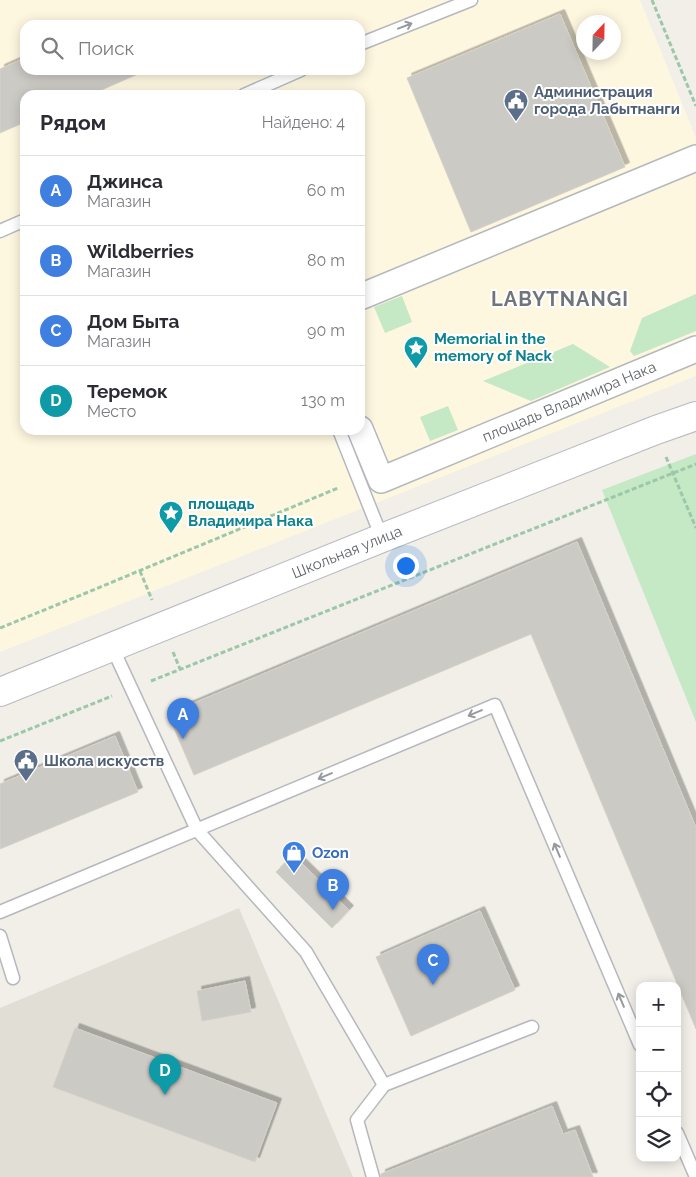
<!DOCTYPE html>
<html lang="ru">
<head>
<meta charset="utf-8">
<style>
  body { margin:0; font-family:Raleway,sans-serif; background:#f2f2f3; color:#2b2b33 }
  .controls { position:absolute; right:15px; bottom:15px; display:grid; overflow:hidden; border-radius:10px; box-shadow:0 2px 12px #0003 }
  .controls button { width:45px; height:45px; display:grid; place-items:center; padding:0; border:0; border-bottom:1px solid #e1e1e2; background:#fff; color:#2b2b33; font:25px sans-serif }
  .compass { position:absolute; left:576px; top:15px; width:45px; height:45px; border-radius:50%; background:#fff; box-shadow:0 2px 12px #0003; rotate:22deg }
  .you { position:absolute; left:405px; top:565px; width:18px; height:18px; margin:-12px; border:4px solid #fff; border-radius:50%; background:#1a73e8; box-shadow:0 0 0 8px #1a73e833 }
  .badge { display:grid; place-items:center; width:32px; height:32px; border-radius:50%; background:#db2777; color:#fff; font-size:16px; font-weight:700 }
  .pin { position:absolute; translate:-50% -41px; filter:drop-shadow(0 1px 2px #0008) }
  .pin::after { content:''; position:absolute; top:26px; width:18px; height:15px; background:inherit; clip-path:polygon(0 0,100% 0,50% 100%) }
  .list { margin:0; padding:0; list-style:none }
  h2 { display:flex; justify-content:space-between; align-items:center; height:65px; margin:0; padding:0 20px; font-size:21px }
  h2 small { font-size:16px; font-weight:400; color:#7c7c81 }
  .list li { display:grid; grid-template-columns:32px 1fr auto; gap:15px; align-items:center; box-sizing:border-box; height:70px; padding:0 20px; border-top:1px solid #e1e1e2 }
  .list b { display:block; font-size:19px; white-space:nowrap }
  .list p { margin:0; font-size:16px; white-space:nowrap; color:#7c7c81 }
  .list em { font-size:16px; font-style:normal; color:#7c7c81 }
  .icon { flex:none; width:28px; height:28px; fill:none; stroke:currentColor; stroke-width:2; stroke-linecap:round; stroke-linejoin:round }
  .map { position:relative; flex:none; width:696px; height:1177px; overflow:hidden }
  .search { position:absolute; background:#fff; box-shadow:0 2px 12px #0003; left:20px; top:20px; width:345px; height:55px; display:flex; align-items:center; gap:12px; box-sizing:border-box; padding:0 18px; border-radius:15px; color:#7c7c81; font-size:19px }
  .panel { position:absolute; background:#fff; box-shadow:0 2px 12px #0003; left:20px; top:90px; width:345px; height:345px; border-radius:15px }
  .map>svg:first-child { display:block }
</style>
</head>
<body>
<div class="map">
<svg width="696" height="1177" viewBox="0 0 696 1177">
  <defs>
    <filter id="shadow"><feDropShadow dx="4.5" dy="-4.5" stdDeviation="0" flood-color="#0004"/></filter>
  </defs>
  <rect width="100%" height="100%" fill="#f1efe8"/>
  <path fill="#fef7e0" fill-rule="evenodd" d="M 0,0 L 640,0 L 696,138 L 696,294 L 642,318 L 634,356 L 696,331 L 696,376 L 0,652 ZM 584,22 L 614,22 L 614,52 L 584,52 ZM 25,25 L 360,25 L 360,70 L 25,70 ZM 25,95 L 360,95 L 360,430 L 25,430 ZM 573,344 L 609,367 L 531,401 L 484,381 Z"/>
  <path fill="#e1ded6" d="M 239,908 L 353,1177 L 0,1177 L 0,1008 Z"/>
  <g fill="#c5e8c5">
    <path d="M 696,294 L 696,331 L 634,356 L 630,351 L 642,318 Z"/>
    <path d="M 402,296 L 412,322 L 385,333 L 374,307 Z"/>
    <path d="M 573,344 L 610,367 L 531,401 L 483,381 Z"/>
    <path d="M 448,406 L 458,430 L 430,441 L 420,417 Z"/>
    <path d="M 696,454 L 696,722 L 602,490 Z"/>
  </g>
  <g fill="#cccac5" stroke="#d6d1c6" filter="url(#shadow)">
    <path d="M 560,14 L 625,167 L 471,232 L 407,78 Z"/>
    <path d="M 25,58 L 25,70 L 147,70 L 90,95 L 25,95 L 25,122 L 0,133 L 0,69 Z"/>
    <path d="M 577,542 L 696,828 L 696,1029 L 531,634 L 194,775 L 168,714 Z"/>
    <path d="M 115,736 L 138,792 L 0,849 L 0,784 Z"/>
    <path d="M 293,855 L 349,910 L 332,928 L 276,872 Z"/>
    <path d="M 480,911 L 515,990 L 411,1036 L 376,957 Z"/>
    <path d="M 245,981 L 251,1012 L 202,1021 L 197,991 Z"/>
    <path d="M 75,1028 L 277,1103 L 255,1162 L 53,1087 Z"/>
    <path d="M 552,1106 L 563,1134 L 575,1130 L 593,1177 L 381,1177 L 381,1174 Z"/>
  </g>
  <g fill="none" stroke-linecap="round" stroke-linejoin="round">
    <defs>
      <g id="lane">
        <path d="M 360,44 L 471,0"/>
        <path d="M 244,95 L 301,70"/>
        <path d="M 0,231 L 25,220"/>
        <path d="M 339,430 L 382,538"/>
        <path d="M 112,647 L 197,830 L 306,952 L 384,1085 L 357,1120 L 373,1177"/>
        <path d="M 0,912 L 495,705 L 640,1045"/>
        <path d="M 0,936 L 13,978"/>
        <path d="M 384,1085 L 532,1027"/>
        <path d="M 677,1133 L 696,1177"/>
      </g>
      <g id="street">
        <path d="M 360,297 L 696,158"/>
        <path id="s1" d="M 360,429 L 381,480 L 696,349"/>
      </g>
      <g id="secondary">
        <path id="s2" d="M 0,692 L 382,538 L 656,430 L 696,416"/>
      </g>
    </defs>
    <use href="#lane" stroke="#b5b8bc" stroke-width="15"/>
    <use href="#street" stroke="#b5b8bc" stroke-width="28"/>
    <use href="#secondary" stroke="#b6babf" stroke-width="30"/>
    <g stroke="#9cc7a9" stroke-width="3" stroke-dasharray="5 2.5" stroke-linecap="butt">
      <path d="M 652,0 L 696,106"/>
      <path d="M 666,457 L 696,528"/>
      <path d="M 140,571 L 152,600"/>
      <path d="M 0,628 L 86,593 L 338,488"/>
      <path d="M 173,652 L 180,669"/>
      <path d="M 151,681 L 696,464"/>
      <path d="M 0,741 L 112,696"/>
    </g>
    <use href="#lane" stroke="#fff" stroke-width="12"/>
    <use href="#street" stroke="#fff" stroke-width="25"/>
    <use href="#secondary" stroke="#fff" stroke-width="28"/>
  </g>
  <defs><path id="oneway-shaft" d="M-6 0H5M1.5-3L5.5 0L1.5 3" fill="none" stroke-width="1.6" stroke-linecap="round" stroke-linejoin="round" transform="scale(1.25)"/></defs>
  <g stroke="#979a9d">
    <use href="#oneway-shaft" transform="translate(405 26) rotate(-21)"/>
    <use href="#oneway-shaft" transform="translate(475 713) rotate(157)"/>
    <use href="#oneway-shaft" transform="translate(325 776) rotate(157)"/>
    <use href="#oneway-shaft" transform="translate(557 850) rotate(-113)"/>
    <use href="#oneway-shaft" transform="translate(621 1000) rotate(-113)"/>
  </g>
  <defs>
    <symbol id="civic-pin" viewBox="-11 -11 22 30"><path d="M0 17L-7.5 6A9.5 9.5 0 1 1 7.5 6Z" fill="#5c6f8a" stroke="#fff"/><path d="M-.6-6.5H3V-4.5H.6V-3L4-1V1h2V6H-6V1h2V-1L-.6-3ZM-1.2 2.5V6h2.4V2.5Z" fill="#fff"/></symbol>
    <symbol id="sight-pin" viewBox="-11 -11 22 30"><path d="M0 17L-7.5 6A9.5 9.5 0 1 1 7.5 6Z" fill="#0f9aa8" stroke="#fff"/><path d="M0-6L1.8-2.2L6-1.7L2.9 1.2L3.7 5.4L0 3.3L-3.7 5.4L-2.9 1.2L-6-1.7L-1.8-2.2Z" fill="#fff"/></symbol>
    <symbol id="shop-pin" viewBox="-11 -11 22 30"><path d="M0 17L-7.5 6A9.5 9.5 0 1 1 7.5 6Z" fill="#3f7fe0" stroke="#fff"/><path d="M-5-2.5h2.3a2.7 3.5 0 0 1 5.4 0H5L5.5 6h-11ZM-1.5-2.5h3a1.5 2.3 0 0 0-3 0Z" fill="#fff"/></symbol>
  </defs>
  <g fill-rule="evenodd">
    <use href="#civic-pin" x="502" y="87" width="28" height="38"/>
    <use href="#sight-pin" x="402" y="334" width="28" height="38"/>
    <use href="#sight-pin" x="157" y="499" width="28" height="38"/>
    <use href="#civic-pin" x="12" y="747" width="28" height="38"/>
    <use href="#shop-pin" x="280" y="839" width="28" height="38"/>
  </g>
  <g text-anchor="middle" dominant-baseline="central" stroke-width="4" stroke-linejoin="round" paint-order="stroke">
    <g font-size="15" font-weight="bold" fill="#4e5e75" stroke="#fff" text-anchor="start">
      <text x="534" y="92">Администрация<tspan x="534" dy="17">города Лабытнанги</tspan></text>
      <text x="44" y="761">Школа искусств</text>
    </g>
    <g font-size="15" font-weight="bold" fill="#0d838f" stroke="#fff" text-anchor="start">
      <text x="434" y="339">Memorial in the<tspan x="434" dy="17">memory of Nack</tspan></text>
      <text x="188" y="504">площадь<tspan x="188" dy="17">Владимира Нака</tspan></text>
    </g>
    <g font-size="15" fill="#5f6368" stroke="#fff">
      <text stroke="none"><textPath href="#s1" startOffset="259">площадь Владимира Нака</textPath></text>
      <text stroke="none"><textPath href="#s2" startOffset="374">Школьная улица</textPath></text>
    </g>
    <g font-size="15" font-weight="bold" fill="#366cbe" stroke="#fff" text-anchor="start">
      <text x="312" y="853">Ozon</text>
    </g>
    <g font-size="20" font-weight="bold" letter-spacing="1" fill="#70757a" stroke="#fff">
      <text x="560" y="299">LABYTNANGI</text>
    </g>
  </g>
</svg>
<div class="controls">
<button>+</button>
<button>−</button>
<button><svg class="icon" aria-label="locate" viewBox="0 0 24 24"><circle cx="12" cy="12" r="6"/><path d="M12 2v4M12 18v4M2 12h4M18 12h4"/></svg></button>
<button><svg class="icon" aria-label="layers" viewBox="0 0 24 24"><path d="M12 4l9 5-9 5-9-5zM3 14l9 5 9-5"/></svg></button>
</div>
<svg class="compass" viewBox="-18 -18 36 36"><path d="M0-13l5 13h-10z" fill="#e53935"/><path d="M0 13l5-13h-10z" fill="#7c7c81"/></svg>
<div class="you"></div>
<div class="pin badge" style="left:183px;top:739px;background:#3f7fe0">A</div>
<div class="pin badge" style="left:333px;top:910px;background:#3f7fe0">B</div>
<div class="pin badge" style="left:433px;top:985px;background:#3f7fe0">C</div>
<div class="pin badge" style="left:165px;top:1095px;background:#0f9aa8">D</div>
<div class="search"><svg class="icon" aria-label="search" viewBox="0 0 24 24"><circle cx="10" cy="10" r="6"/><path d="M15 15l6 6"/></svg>Поиск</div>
<section class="panel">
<h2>Рядом<small>Найдено: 4</small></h2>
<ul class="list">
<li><span class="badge" style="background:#3f7fe0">A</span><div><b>Джинса</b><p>Магазин</p></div><em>60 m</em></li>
<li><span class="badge" style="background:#3f7fe0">B</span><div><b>Wildberries</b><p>Магазин</p></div><em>80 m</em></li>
<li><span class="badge" style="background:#3f7fe0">C</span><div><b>Дом Быта</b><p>Магазин</p></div><em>90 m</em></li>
<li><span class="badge" style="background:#0f9aa8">D</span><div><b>Теремок</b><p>Место</p></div><em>130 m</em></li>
</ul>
</section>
</div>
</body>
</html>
